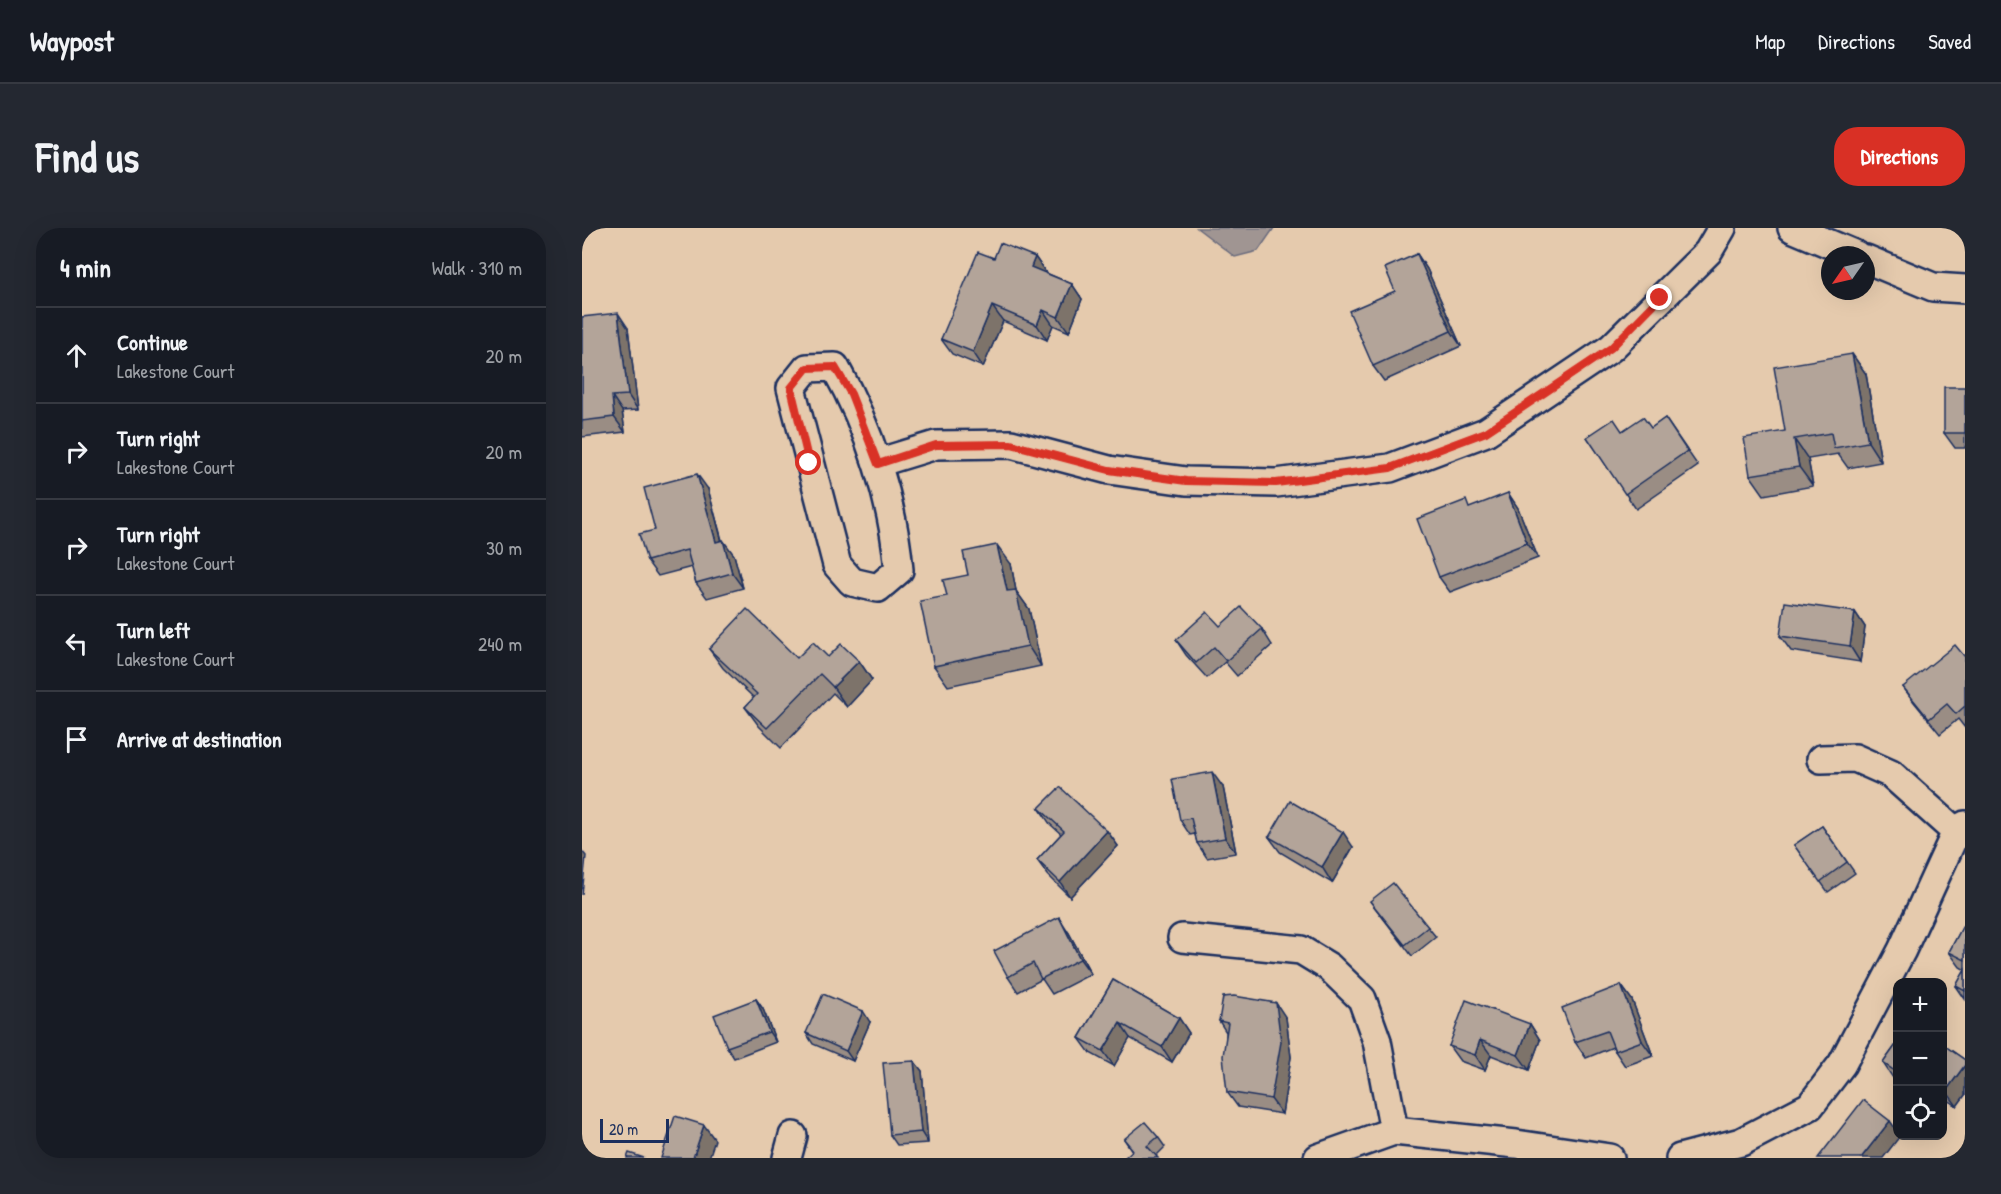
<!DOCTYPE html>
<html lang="en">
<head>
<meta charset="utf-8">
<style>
  body { margin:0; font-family:"Patrick Hand",sans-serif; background:#242831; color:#f1f3f6 }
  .controls { position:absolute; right:18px; bottom:18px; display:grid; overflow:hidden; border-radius:12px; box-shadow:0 6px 24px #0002 }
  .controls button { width:54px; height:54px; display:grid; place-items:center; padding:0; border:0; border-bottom:2px solid #363941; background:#171b24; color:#f1f3f6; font:30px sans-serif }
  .compass { position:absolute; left:1239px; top:18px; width:54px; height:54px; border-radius:50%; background:#171b24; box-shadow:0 6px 24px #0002; rotate:236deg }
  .scale { position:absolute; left:18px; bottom:15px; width:69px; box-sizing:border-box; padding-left:6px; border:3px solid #1b2f5e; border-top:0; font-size:16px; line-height:21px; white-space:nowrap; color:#1b2f5e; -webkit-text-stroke:4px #e5caad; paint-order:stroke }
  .stop { position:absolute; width:18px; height:18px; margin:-14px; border:4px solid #d93025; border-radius:50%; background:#fff }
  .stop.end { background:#d93025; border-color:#fff; box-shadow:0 2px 6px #0008 }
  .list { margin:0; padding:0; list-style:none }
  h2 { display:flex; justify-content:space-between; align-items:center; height:78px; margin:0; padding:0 24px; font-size:26px }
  h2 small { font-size:20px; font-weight:400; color:#9ea1a6 }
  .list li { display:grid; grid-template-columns:39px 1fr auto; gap:18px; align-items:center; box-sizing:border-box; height:96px; padding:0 24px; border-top:2px solid #363941 }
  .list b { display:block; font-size:22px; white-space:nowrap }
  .list p { margin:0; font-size:20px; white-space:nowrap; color:#9ea1a6 }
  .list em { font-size:20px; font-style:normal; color:#9ea1a6 }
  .icon { flex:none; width:33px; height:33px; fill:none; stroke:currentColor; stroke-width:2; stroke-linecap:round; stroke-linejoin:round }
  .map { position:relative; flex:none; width:1383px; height:930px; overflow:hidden; border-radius:24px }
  header { display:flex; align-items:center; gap:36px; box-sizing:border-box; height:84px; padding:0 30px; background:#171b24; border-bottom:2px solid #363941 }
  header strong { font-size:28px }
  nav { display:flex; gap:33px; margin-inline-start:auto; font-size:21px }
  .intro { display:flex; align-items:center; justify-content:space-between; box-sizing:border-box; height:144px; padding:0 36px }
  h1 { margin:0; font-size:42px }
  .button { padding:15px 27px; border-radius:24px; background:#d93025; color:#fff; font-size:21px; font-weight:700 }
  main { display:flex; gap:36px; padding:0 36px }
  aside { flex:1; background:#171b24; border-radius:24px; box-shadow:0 6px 24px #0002 }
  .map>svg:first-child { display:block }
</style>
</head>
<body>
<header>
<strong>Waypost</strong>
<nav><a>Map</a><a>Directions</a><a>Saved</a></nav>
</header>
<div class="intro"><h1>Find us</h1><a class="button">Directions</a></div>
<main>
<aside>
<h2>4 min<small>Walk · 310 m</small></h2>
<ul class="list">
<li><svg class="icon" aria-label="ahead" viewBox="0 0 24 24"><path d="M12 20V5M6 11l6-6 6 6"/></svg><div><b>Continue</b><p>Lakestone Court</p></div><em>20 m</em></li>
<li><svg class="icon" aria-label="right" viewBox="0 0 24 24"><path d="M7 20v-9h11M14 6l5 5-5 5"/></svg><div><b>Turn right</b><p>Lakestone Court</p></div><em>20 m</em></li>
<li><svg class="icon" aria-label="right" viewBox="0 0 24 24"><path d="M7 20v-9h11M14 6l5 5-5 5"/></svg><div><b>Turn right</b><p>Lakestone Court</p></div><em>30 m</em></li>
<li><svg class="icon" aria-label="left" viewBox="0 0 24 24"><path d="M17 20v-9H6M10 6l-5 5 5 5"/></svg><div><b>Turn left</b><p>Lakestone Court</p></div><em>240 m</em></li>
<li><svg class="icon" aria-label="arrive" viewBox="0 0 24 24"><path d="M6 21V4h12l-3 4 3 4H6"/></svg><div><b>Arrive at destination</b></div></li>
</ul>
</aside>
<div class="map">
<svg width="1383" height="930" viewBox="0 0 1383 930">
  <rect width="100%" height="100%" fill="#e5caad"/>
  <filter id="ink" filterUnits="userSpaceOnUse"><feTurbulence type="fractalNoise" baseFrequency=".0167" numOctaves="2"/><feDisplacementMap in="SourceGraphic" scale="12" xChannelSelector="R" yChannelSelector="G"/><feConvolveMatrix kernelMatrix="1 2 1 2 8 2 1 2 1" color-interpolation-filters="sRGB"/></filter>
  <g filter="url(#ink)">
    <path fill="#a09592" stroke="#6b6c7d" stroke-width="1.5" d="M 615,0 L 692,0 L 676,23 L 653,29 Z"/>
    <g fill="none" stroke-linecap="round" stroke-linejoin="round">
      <defs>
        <g id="street">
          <path d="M 1210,0 L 1274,27"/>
          <path d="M 1284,31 L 1351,59 L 1383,61"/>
          <path d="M 253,139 C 287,199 311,273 317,342 L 296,360 L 270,354 L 255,337 L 209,160 L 225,140 Z"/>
          <path d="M 295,235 L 354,217 L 429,216 L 527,242 L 604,253 L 694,255 L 808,240 L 904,204 L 1029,120 L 1126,24 L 1140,0"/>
          <path d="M 1239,531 L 1273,530 L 1309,546 L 1374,604"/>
          <path d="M 600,710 L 719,722 L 747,739 L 780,771 L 795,813 L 812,903"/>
          <path d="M 205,930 L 211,908"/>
          <path d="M 736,930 L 812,903 L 934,916 L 1028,930"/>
          <path d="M 1098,930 L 1159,914 L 1228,878 L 1260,836 L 1320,722 L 1374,604 L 1383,597"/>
        </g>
      </defs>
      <use href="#street" stroke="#1b2f5e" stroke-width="32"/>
      <use href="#street" stroke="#e5caad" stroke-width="27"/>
    </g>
    <g fill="#9a8d84" stroke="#1b2f5e" stroke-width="1.5">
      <path d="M 835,26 L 845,41 L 879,118 L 802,153 L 791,138 L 813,63 Z"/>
      <path d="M 453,29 L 464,45 L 490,56 L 500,71 L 487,104 L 471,97 L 465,112 L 421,93 L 401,139 L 370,126 L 359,111 L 412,30 Z"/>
      <path d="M 0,89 L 46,100 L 56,182 L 40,183 L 43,204 L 0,209 Z"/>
      <path d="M 1270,126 L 1284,146 L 1299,234 L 1266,240 L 1256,226 L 1226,231 L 1231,258 L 1182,267 L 1168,247 L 1203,203 Z"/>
      <path d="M 1383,159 L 1383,220 L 1373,220 L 1362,205 Z"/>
      <path d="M 1083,190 L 1116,238 L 1054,281 L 1005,209 L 1040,203 L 1069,200 Z"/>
      <path d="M 126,261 L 140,312 L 152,327 L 161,360 L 125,370 L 114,355 L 110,339 L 76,348 L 65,333 L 73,302 Z"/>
      <path d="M 926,265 L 936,280 L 956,330 L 868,364 L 857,349 Z"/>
      <path d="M 429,336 L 434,363 L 447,381 L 459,438 L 366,458 L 352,438 L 365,368 L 386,347 Z"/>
      <path d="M 1273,384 L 1283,399 L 1278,434 L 1209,423 L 1198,408 Z"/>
      <path d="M 638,398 L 680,401 L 690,417 L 655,448 L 643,434 L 625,450 L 604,427 L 594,412 Z"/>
      <path d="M 127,421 L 215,430 L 246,429 L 277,433 L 290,452 L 265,479 L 251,465 L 199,520 L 177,498 L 163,479 L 172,470 L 141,440 Z"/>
      <path d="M 1383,429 L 1383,500 L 1376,491 L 1358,506 L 1332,474 L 1321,459 Z"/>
      <path d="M 641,559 L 654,625 L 625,630 L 615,615 L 613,606 L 608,607 L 598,592 Z"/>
      <path d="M 457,580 L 525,603 L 536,618 L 488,669 L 466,647 L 455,632 L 479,606 L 468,596 Z"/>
      <path d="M 1240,598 L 1273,645 L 1246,664 L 1212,617 Z"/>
      <path d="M 687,609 L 771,619 L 750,655 L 698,624 Z"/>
      <path d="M 788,673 L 846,699 L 854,709 L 830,728 Z"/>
      <path d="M 1383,694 L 1383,742 L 1378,739 L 1367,724 Z"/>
      <path d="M 487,705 L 509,746 L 470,766 L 460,751 L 436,764 L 426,749 Z"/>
      <path d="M 1383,742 L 1383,771 L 1374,758 Z"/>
      <path d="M 531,752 L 597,790 L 607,805 L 590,834 L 548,810 L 532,838 L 508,825 L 497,810 Z"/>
      <path d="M 1039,757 L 1050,772 L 1071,828 L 1043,838 L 1033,823 L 1031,819 L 1004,830 L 993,814 Z"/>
      <path d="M 174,771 L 181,781 L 194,814 L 152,830 L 145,819 Z"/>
      <path d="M 704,790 L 709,829 L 700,886 L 656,879 L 645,864 L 644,804 L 637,793 Z"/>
      <path d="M 288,794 L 271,833 L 231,816 L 224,805 Z"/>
      <path d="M 948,796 L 958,812 L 947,842 L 909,827 L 903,842 L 878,833 L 867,818 Z"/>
      <path d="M 1316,814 L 1316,853 L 1311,850 L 1301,835 Z"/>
      <path d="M 1360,816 L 1383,832 L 1383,867 L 1375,878 L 1360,868 Z"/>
      <path d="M 332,833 L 340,843 L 346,915 L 315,917 L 308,907 Z"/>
      <path d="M 576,909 L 583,919 L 574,928 L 550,923 L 542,911 Z"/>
    </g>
    <g fill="#7d736b" stroke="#1b2f5e" stroke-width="1.5">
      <path d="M 835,26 L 845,41 L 879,118 L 869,103 Z"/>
      <path d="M 453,29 L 464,45 L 460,54 L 449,39 Z"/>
      <path d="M 490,56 L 500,71 L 487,104 L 476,89 Z"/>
      <path d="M 410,78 L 421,93 L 401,139 L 391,124 Z"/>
      <path d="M 461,82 L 471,97 L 465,112 L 455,97 Z"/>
      <path d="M 36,85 L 46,100 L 56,182 L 46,167 Z"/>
      <path d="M 1270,126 L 1284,146 L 1299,234 L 1286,214 Z"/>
      <path d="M 30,168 L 40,183 L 43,204 L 32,189 Z"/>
      <path d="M 1212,211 L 1226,231 L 1231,258 L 1217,239 Z"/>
      <path d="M 115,246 L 126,261 L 144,329 L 134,314 Z"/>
      <path d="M 926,265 L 936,280 L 956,330 L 945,315 Z"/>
      <path d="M 141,312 L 152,327 L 161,360 L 150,345 Z"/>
      <path d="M 415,317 L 429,336 L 434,363 L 447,381 L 459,438 L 446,418 L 425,363 Z"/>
      <path d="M 1273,384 L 1283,399 L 1278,434 L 1268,418 Z"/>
      <path d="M 277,433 L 290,452 L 265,479 L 251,459 Z"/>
      <path d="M 630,544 L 641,559 L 654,625 L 643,610 Z"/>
      <path d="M 525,603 L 536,618 L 488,669 L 478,654 Z"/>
      <path d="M 761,604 L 771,619 L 750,655 L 740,639 Z"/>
      <path d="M 0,623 L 4,628 L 0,667 Z"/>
      <path d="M 477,689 L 487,705 L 509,746 L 498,731 Z"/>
      <path d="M 1039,757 L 1050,772 L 1071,828 L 1060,813 Z"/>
      <path d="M 174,771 L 181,781 L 194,814 L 187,804 Z"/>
      <path d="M 694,775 L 704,790 L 709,829 L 700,886 L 689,871 Z"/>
      <path d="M 281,783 L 288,794 L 271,833 L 264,823 Z"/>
      <path d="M 597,790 L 607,805 L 590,834 L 580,819 Z"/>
      <path d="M 538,795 L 548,810 L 532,838 L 521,823 Z"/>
      <path d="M 948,796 L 958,812 L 947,842 L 936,827 Z"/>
      <path d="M 898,812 L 909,827 L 903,842 L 893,827 Z"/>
      <path d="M 332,833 L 340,843 L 346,915 L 339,904 Z"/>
      <path d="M 1383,837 L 1383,867 L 1375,878 L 1364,863 Z"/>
      <path d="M 1308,893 L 1316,904 L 1316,908 L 1318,908 L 1301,930 L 1279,930 Z"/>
      <path d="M 122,897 L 133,912 L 127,930 L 111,930 Z"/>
    </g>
    <g fill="#b3a499" stroke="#1b2f5e" stroke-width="1.5">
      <path d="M 418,15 L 453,29 L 449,39 L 490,56 L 476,89 L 461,82 L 455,97 L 410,78 L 391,124 L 359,111 L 396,24 L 412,30 Z"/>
      <path d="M 835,26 L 869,103 L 791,138 L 767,83 L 813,63 L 803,40 Z"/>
      <path d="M 36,85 L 46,167 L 30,168 L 32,189 L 0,193 L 0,89 Z"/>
      <path d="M 1270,126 L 1286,214 L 1252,220 L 1249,205 L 1212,211 L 1217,239 L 1168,247 L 1162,210 L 1203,203 L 1192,139 Z"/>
      <rect x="1362" y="159" width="21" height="46"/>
      <path d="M 1061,189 L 1069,200 L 1083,190 L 1105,223 L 1043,266 L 1005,209 L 1032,191 L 1040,203 Z"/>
      <path d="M 115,246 L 134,314 L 141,312 L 150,345 L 114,355 L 105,322 L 65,333 L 57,306 L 73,302 L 62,260 Z"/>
      <path d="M 926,265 L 945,315 L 857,349 L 835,291 L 884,272 L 887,280 Z"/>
      <path d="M 415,317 L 425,363 L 434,362 L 446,418 L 352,438 L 338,373 L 365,368 L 361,352 L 386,347 L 381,324 Z"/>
      <path d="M 1203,374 L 1273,384 L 1268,418 L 1198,408 Z"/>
      <path d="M 659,379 L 680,401 L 644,433 L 632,419 L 614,435 L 594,412 L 625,384 L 638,398 Z"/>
      <path d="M 165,381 L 215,430 L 231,414 L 246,429 L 259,416 L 277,433 L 251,459 L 238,446 L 185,500 L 163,479 L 175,466 L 127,421 Z"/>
      <path d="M 1373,417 L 1383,429 L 1383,478 L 1374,486 L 1365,476 L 1347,491 L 1321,459 Z"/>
      <path d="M 630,544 L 643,610 L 615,615 L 609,590 L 598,592 L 590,551 Z"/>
      <path d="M 478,559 L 525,603 L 478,654 L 455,632 L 482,603 L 457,580 Z"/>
      <path d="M 708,573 L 761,604 L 740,639 L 687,609 Z"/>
      <path d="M 1240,598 L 1265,634 L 1238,654 L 1212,617 Z"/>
      <path d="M 811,655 L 846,699 L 823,717 L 788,673 Z"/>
      <path d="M 477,689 L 498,731 L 459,751 L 451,735 L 426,749 L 412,723 Z"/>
      <path d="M 1383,694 L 1383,732 L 1367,724 Z"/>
      <path d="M 1383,742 L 1383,763 L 1374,758 Z"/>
      <path d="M 531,752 L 597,790 L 580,819 L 538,795 L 521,823 L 497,810 Z"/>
      <path d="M 1039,757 L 1060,813 L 1033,823 L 1025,803 L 993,814 L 980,780 Z"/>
      <path d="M 241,766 L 281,783 L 264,823 L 224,805 Z"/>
      <path d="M 652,768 L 694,775 L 699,814 L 689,871 L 645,864 L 641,828 L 646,795 L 637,793 L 641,769 Z"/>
      <path d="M 174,771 L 187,804 L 145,819 L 132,787 Z"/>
      <path d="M 884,772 L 948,796 L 936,827 L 898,812 L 893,827 L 867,818 Z"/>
      <path d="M 1316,814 L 1316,845 L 1301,835 Z"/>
      <path d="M 1360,816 L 1383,832 L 1383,837 L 1364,863 L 1360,861 Z"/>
      <path d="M 332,833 L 339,904 L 308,907 L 301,835 Z"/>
      <path d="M 1281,872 L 1308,893 L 1279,930 L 1236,930 Z"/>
      <path d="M 93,888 L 122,897 L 111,930 L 79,930 Z"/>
      <path d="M 563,894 L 576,909 L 565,918 L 576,930 L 542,930 L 551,922 L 542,911 Z"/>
      <path d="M 47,925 L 62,930 L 45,930 Z"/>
    </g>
  </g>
  <g fill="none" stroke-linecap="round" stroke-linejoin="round" filter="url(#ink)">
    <path stroke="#d93025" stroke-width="8" d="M 227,235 L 209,160 L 225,140 L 253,139 L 269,166 L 296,236 L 354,217 L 429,216 L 527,242 L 604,253 L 694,255 L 808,240 L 904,204 L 1029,120 L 1078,70"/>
  </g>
</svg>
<div class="controls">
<button>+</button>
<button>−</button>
<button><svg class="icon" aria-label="locate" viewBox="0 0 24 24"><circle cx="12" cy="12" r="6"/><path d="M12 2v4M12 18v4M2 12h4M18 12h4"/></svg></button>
</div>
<svg class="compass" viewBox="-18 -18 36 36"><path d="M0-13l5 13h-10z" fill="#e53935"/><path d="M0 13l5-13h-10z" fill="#9ea1a6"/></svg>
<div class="scale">20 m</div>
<div class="stop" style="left:227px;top:235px"></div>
<div class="stop end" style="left:1078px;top:70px"></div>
</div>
</main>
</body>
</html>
